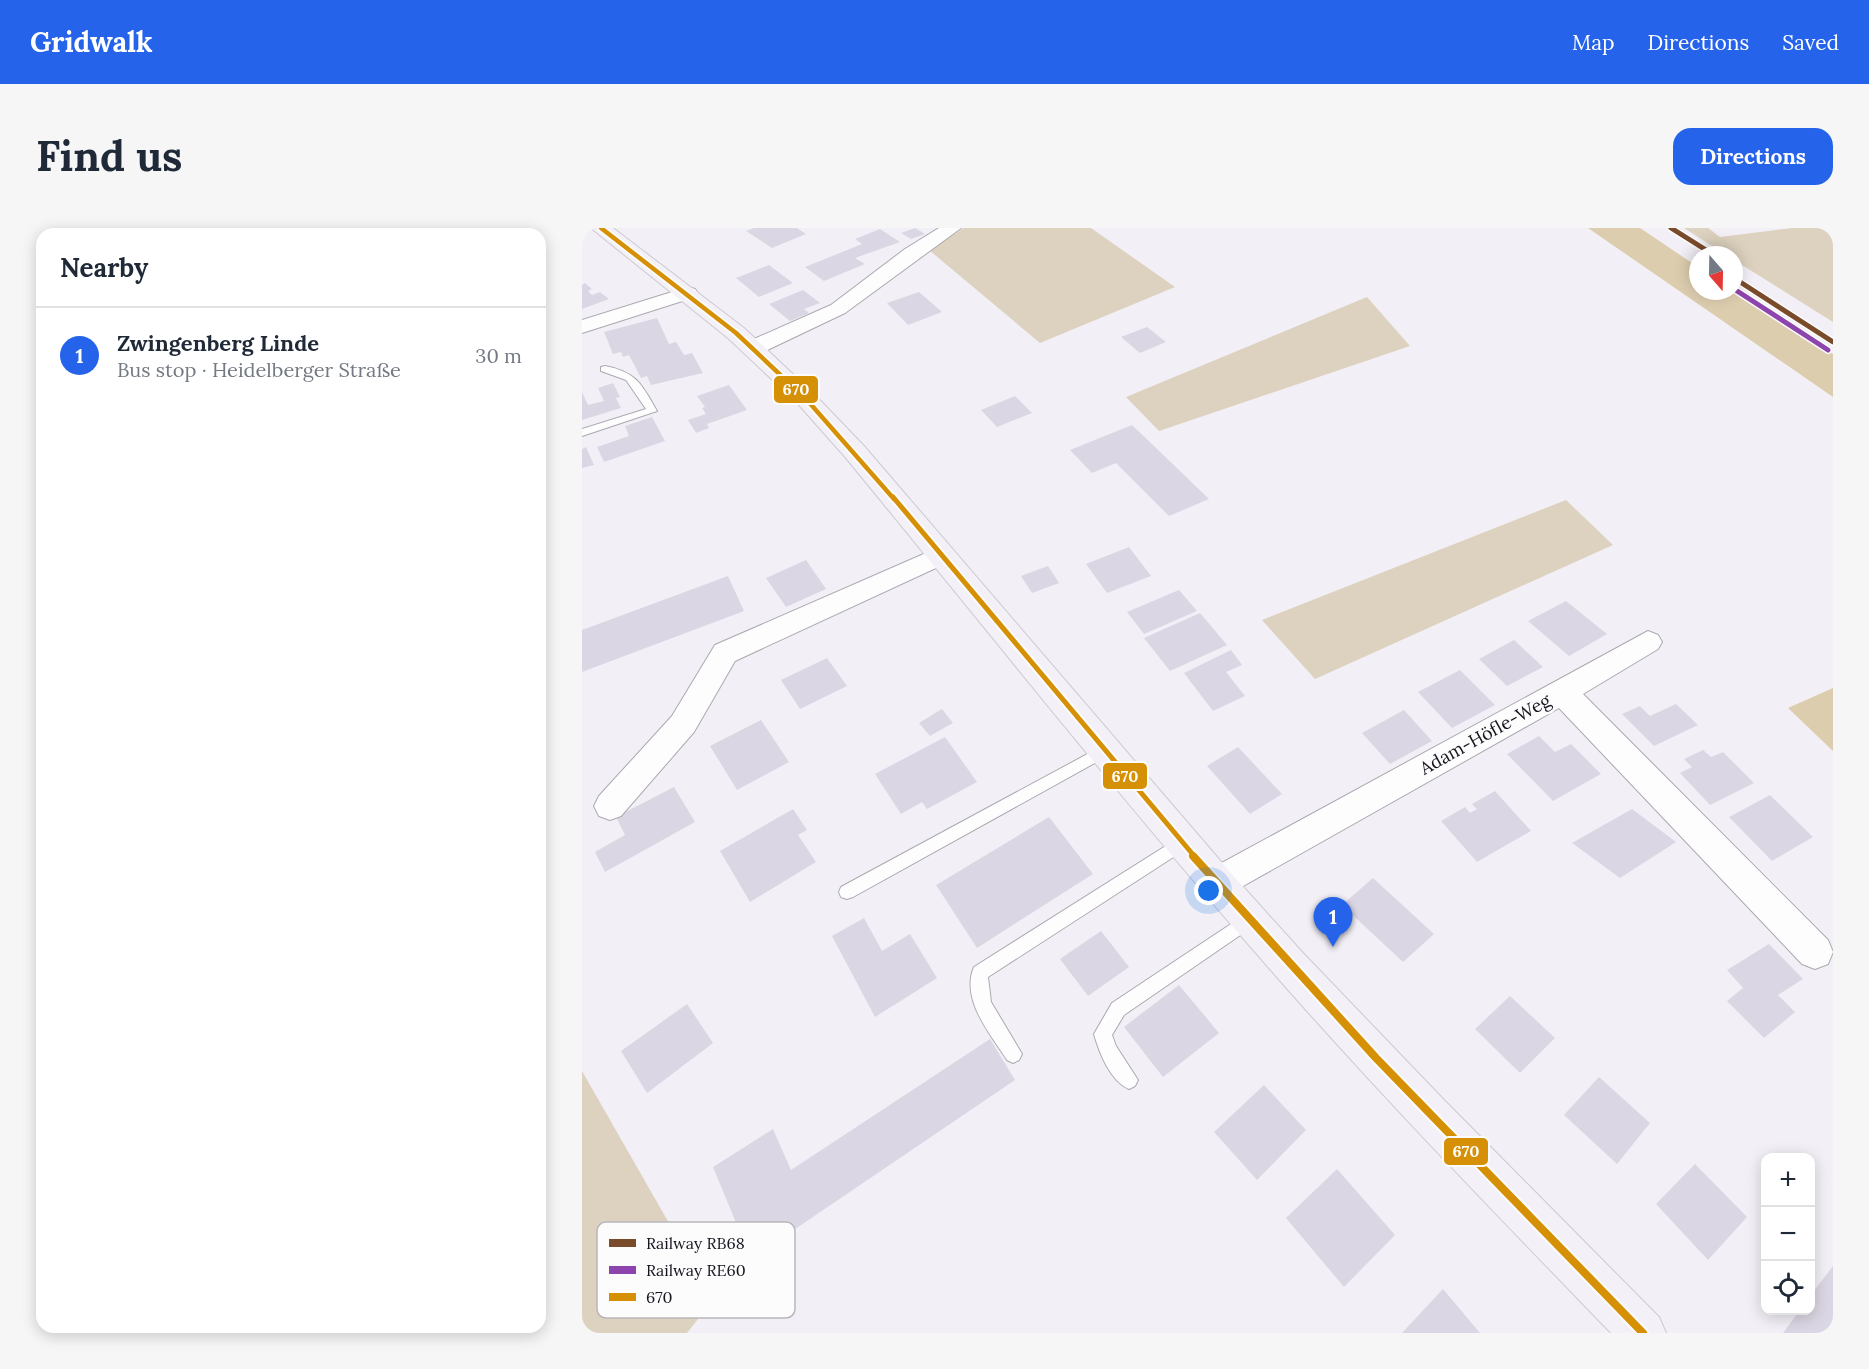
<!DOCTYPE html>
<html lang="en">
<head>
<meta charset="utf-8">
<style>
  body { margin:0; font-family:Lora,serif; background:#f6f6f7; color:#1f2937 }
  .controls { position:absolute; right:18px; bottom:18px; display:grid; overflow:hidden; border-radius:12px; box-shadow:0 3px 15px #0003 }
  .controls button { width:54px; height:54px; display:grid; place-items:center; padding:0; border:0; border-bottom:2px solid #e0e1e3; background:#fff; color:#1f2937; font:30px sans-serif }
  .compass { position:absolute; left:1107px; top:18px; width:54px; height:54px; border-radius:50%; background:#fff; box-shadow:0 3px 15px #0003; rotate:160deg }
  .you { position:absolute; left:627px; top:663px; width:21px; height:21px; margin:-15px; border:4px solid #fff; border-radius:50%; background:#1a73e8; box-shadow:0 0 0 9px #1a73e833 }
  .badge { display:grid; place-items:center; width:39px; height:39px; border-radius:50%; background:#2563eb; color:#fff; font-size:20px; font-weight:700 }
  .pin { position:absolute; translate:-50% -50px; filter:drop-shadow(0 2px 3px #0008) }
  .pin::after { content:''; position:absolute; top:32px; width:21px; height:18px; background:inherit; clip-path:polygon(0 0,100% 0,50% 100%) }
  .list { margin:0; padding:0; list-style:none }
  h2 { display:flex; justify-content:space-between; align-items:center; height:78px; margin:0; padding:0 24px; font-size:26px }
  h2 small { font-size:20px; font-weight:400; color:#747a83 }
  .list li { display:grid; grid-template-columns:39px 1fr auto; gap:18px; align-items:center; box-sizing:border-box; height:96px; padding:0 24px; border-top:2px solid #e0e1e3 }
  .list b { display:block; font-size:22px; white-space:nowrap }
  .list p { margin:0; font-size:20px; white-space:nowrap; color:#747a83 }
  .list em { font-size:20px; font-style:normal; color:#747a83 }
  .icon { flex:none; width:33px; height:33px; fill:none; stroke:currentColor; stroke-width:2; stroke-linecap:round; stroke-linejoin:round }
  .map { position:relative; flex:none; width:1251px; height:1105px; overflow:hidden; border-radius:18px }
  header { display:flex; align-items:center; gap:36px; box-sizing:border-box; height:84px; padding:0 30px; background:#2563eb; color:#fff }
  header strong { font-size:28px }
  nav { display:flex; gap:33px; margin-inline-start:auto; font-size:21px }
  .intro { display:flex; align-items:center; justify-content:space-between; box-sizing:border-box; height:144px; padding:0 36px }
  h1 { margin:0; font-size:42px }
  .button { padding:15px 27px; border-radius:18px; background:#2563eb; color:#fff; font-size:21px; font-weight:700 }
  main { display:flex; gap:36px; padding:0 36px }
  aside { flex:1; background:#fff; border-radius:18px; box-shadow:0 3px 15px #0003 }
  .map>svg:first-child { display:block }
</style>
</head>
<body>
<header>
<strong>Gridwalk</strong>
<nav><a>Map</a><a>Directions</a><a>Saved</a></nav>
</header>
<div class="intro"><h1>Find us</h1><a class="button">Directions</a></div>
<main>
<aside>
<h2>Nearby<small></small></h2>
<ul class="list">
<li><span class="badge">1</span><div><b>Zwingenberg Linde</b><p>Bus stop · Heidelberger Straße</p></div><em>30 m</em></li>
</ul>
</aside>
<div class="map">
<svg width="1251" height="1105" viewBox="0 0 1251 1105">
  <rect width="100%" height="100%" fill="#f2f0f6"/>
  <g fill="#ddd2bf">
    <path d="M 382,0 L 509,0 L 593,59 L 458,115 L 347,22 Z"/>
    <path d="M 1102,0 L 1126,0 L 1138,9 L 1211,0 L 1251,0 L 1251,94 L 1152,32 L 1152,27 L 1144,27 Z"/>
    <path d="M 785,69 L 828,118 L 577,203 L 544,169 Z"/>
    <path d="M 984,272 L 1031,317 L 733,451 L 680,392 Z"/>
    <path d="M 0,843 L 131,1072 L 105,1105 L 0,1105 Z"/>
  </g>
  <g fill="#ddcdaf">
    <path d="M 1006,0 L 1058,0 L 1116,39 L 1116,63 L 1152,63 L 1251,126 L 1251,169 Z"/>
    <path d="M 1251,460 L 1251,523 L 1206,480 Z"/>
  </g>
  <g fill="#dbd6e3">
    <path d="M 172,0 L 215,0 L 224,6 L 190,20 L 164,3 Z"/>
    <path d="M 333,0 L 343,6 L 329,11 L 319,5 Z"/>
    <path d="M 298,1 L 318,14 L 273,30 L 283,36 L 242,53 L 223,39 L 280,16 L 273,11 Z"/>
    <path d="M 187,37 L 211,55 L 177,69 L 154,50 Z"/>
    <path d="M 3,55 L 10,61 L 6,63 L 10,67 L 18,64 L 27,71 L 0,81 L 0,57 Z"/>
    <path d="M 221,62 L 238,75 L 222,81 L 227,85 L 208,93 L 187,76 Z"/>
    <path d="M 337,64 L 360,84 L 326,97 L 305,75 Z"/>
    <path d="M 75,90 L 87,116 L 94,114 L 102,127 L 110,125 L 121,145 L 69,157 L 65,148 L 59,150 L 47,127 L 41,129 L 39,124 L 31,126 L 22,104 Z"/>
    <path d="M 565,99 L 584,114 L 558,125 L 539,109 Z"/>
    <path d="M 31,155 L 38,169 L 34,170 L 39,180 L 0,192 L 0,164 L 6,177 L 22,173 L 16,160 Z"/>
    <path d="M 147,157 L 165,182 L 125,196 L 127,200 L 114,205 L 106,192 L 124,186 L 120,180 L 123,179 L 115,168 Z"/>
    <path d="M 433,168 L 450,185 L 415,199 L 399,182 Z"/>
    <path d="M 70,189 L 83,213 L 22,234 L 15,219 L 47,208 L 43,198 Z"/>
    <path d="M 550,197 L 573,219 L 627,271 L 587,288 L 534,235 L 510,245 L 488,222 Z"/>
    <path d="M 4,219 L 12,237 L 0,240 L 0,221 Z"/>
    <path d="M 547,319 L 569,348 L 525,365 L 504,336 Z"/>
    <path d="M 224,332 L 244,361 L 204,379 L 184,350 Z"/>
    <path d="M 466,338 L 477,355 L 450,365 L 439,348 Z"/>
    <path d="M 146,348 L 162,383 L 0,444 L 0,402 Z"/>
    <path d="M 597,362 L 615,383 L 562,406 L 545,384 Z"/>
    <path d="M 984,373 L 1025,406 L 987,428 L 946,393 Z"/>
    <path d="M 618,385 L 645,417 L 588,443 L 562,410 Z"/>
    <path d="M 932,412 L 961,439 L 925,458 L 897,431 Z"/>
    <path d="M 649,422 L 660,437 L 644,444 L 663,468 L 631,483 L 602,445 Z"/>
    <path d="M 245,430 L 265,458 L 218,481 L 199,452 Z"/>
    <path d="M 878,442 L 913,477 L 870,500 L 836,464 Z"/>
    <path d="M 1094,476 L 1116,497 L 1072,518 L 1040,486 L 1058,478 L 1068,488 Z"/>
    <path d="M 360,481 L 371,495 L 348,508 L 337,495 Z"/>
    <path d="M 822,482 L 850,513 L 808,536 L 780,505 Z"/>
    <path d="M 179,492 L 207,534 L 155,562 L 128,518 Z"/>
    <path d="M 957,508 L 973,524 L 989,516 L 1019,546 L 971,573 L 925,526 Z"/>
    <path d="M 363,509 L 395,554 L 345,581 L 340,574 L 319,586 L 293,546 Z"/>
    <path d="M 656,519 L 700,566 L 668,586 L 625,538 Z"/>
    <path d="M 1121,522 L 1129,529 L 1141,524 L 1172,555 L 1128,577 L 1098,545 L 1110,539 L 1102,531 Z"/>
    <path d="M 92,559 L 113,594 L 23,644 L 13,624 L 43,607 L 34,589 Z"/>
    <path d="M 913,563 L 949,603 L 895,634 L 859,593 L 883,579 L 888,585 L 895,581 L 890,576 Z"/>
    <path d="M 1188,567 L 1231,609 L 1190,633 L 1147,589 Z"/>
    <path d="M 211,581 L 225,602 L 216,607 L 234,634 L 168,674 L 138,623 Z"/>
    <path d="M 1050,581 L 1094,614 L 1038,650 L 990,615 Z"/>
    <path d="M 467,589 L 511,646 L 395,720 L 354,657 Z"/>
    <path d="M 791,650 L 852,706 L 821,734 L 760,677 Z"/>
    <path d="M 282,690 L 300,723 L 328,706 L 355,750 L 293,789 L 250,708 Z"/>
    <path d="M 519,703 L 547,739 L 506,768 L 478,731 Z"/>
    <path d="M 1187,716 L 1221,751 L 1196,767 L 1213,784 L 1182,810 L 1145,773 L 1161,760 L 1145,742 Z"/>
    <path d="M 597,757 L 637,805 L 581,849 L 542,799 Z"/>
    <path d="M 928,768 L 973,810 L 938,845 L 893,801 Z"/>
    <path d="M 105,776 L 131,815 L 65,865 L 39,823 Z"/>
    <path d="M 408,811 L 433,852 L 169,1031 L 131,939 L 191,901 L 209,942 Z"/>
    <path d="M 1017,849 L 1068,895 L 1035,936 L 982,887 Z"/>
    <path d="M 682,857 L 724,902 L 675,952 L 632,904 Z"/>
    <path d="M 1113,936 L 1165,989 L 1126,1032 L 1074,976 Z"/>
    <path d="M 755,941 L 813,1007 L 762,1059 L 704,990 Z"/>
    <path d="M 1251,1038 L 1251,1105 L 1201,1105 L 1218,1082 L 1228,1082 L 1228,1068 Z"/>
    <path d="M 861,1061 L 898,1105 L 820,1105 Z"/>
  </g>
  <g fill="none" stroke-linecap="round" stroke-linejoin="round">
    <defs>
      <g id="service">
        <path d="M 23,138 C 55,144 60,157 75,183 L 0,208 L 0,201 L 64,181 L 44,152 L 19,143 L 19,139 Z"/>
        <path d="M 524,516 L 529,518 L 531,522 L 529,526 L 271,669 L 265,671 L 259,669 L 257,664 L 259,659 Z"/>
        <path d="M 601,607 L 607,609 L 609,614 L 607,619 L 406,749 L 409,774 L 440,826 L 437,832 L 431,835 L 425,832 C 409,807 378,771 392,739 Z"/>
        <path d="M 667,684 L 673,687 L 675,692 L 673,697 L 542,787 L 530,807 L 534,818 L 556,852 L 553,858 L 547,861 C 528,853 517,824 512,806 L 530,775 Z"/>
      </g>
      <g id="minor">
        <path d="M 357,0 L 379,0 L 263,85 L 179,125 L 163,125 L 160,120 L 163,115 L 249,77 L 323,21 Z"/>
        <path d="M 106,59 L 113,61 L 116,65 L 113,69 L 0,105 L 0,92 Z"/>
        <path d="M 360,318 L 369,321 L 373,327 L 369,333 L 153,433 L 112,504 L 39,588 L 28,592 L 17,588 L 12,578 L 17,568 L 90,488 L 133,417 Z"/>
        <path d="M 1066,403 L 1076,407 L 1080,414 L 1076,421 L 1001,466 L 1246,712 L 1251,724 L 1246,736 L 1233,741 L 1220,736 L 977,480 L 647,666 L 635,670 L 623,666 L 618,655 L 623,644 Z"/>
      </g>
      <path id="primary" d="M 9,0 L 31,0 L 162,100 L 233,167 L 282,218 L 648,644 L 720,724 L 863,873 L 1077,1089 L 1084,1105 L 1029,1105 C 915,987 801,870 693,747 C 545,579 406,403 264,230 L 217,177 L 146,110 Z"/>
    </defs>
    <use href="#service" stroke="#aba8b0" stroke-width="2"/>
    <use href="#minor" stroke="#aba8b0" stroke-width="2"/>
    <use href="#primary" stroke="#cccacf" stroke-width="2"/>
    <use href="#service" fill="#fdfdfe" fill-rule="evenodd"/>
    <use href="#minor" fill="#fdfdfe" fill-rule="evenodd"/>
    <use href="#primary" fill="#f3f0f7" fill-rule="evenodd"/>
    <defs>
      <path id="bus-1-far2" d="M 19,0 L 154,105 L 225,172 L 312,271"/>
      <path id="bus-1-far1" d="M 311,269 L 613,629"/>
      <path id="bus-1" d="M 611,628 L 794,830 L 1061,1105"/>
    </defs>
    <use href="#bus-1-far2" stroke="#fcfcfc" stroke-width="8"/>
    <use href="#bus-1-far1" stroke="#fcfcfc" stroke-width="9"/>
    <use href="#bus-1" stroke="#fcfcfc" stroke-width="12"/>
    <use href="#bus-1-far2" stroke="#d69005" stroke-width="4.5"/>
    <use href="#bus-1-far1" stroke="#d69005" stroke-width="5"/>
    <use href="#bus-1" stroke="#d69005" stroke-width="8"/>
    <defs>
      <g id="rail-1">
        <path d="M 1089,0 L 1132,27"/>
        <path d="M 1152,50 L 1251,114"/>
      </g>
      <path id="rail-2" d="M 1152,61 L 1246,122"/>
    </defs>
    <use href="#rail-1" stroke="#fcfcfc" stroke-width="8"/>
    <use href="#rail-2" stroke="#fcfcfc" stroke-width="8"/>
    <use href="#rail-1" stroke="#7a4b2a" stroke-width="5"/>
    <use href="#rail-2" stroke="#8e44ad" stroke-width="5"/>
  </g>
  <g text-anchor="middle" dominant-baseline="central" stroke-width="5" stroke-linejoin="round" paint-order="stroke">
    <g font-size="18" fill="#18131f" stroke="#fcfcfc">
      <text transform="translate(903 506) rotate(-29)">Adam-Höfle-Weg</text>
    </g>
  </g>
  <rect x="15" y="994" width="198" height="96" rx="9" fill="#fcfcfc" stroke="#b8b6ba" stroke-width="1.5"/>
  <rect x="27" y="1011" width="27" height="8" fill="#7a4b2a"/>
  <rect x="27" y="1038" width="27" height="8" fill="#8e44ad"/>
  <rect x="27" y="1065" width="27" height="8" fill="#d69005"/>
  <g font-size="16" fill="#18131f">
    <text x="64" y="1021">Railway RB68</text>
    <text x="64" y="1048">Railway RE60</text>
    <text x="64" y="1075">670</text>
  </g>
  <g stroke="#fcfcfc" stroke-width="2">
    <rect x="191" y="147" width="46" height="29" rx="6" fill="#d69005"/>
    <rect x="520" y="534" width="46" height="28" rx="6" fill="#d69005"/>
    <rect x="861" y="909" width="46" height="29" rx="6" fill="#d69005"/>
  </g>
  <g font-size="16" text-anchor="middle" font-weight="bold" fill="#fff">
    <text x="214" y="167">670</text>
    <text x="543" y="554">670</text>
    <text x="884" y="929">670</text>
  </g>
</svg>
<div class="controls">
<button>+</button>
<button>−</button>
<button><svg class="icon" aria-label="locate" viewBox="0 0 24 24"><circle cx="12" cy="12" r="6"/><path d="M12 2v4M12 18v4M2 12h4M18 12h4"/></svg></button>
</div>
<svg class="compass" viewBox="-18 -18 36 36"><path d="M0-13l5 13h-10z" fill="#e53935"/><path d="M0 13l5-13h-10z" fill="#747a83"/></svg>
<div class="you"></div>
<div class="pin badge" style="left:751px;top:719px">1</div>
</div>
</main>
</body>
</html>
